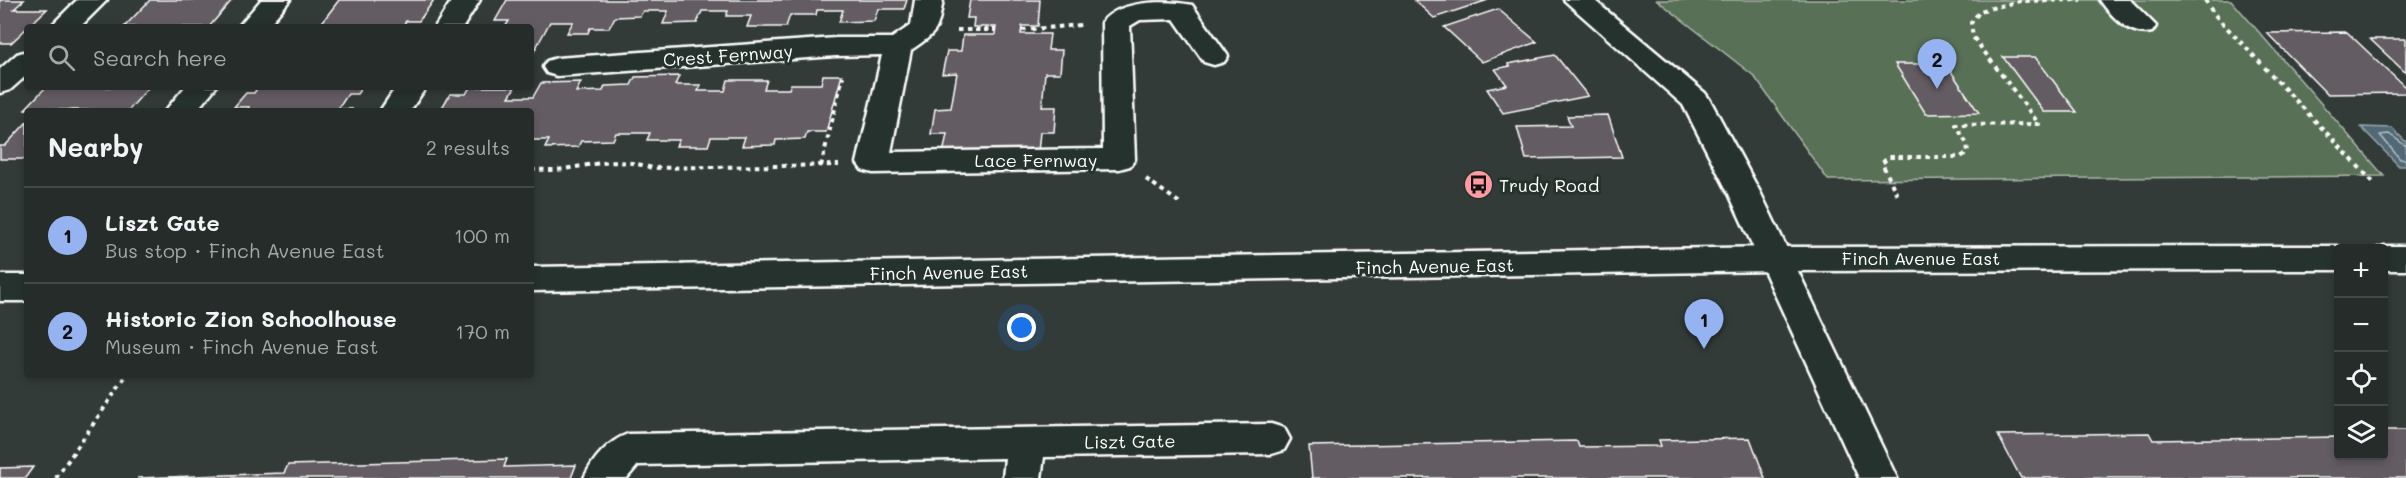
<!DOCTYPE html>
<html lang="en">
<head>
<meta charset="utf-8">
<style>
  body { margin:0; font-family:Mali,sans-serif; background:#323836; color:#f1f3f6 }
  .controls { position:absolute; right:18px; bottom:18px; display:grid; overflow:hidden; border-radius:6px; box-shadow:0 3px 9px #0003 }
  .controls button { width:54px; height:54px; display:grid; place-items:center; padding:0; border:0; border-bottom:2px solid #424847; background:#262c2a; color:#f1f3f6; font:30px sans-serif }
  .you { position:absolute; left:1022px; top:328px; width:21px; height:21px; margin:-15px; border:4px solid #fff; border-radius:50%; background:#1a73e8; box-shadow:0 0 0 9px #1a73e833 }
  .badge { display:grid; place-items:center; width:39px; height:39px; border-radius:50%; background:#95b2f1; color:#111; font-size:20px; font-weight:700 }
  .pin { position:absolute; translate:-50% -50px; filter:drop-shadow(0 2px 3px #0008) }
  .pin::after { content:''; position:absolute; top:32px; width:21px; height:18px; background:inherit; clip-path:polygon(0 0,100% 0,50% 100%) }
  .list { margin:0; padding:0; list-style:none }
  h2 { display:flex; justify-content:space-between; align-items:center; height:78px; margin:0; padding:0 24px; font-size:26px }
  h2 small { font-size:20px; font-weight:400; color:#a4a7a8 }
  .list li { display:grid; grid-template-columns:39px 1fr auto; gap:18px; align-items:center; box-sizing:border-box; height:96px; padding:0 24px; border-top:2px solid #424847 }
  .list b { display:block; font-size:22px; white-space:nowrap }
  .list p { margin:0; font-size:20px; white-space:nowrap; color:#a4a7a8 }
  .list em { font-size:20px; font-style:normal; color:#a4a7a8 }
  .icon { flex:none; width:33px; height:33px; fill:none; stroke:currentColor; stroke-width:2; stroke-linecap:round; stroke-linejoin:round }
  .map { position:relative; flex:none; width:2406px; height:478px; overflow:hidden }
  .search { position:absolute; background:#262c2a; box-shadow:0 3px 9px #0003; left:24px; top:24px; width:510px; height:66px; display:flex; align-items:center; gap:15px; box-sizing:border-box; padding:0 21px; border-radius:6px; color:#a4a7a8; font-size:22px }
  .panel { position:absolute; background:#262c2a; box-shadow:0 3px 9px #0003; left:24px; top:108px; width:510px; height:270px; border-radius:6px }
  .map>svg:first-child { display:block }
</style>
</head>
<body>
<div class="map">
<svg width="2406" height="478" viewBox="0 0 2406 478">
  <rect width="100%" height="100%" fill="#323b38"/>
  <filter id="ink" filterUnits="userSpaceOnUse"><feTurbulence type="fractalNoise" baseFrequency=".0167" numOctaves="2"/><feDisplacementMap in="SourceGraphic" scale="12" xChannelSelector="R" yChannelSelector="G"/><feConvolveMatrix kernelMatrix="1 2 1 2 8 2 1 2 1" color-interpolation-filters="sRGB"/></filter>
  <g filter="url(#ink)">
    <path fill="#587055" stroke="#acb8aa" stroke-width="1.5" d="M 1657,0 L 2231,0 L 2384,176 L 1828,180 L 1754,76 Z"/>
    <path fill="#516975" stroke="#97a5ac" stroke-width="1.5" d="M 2361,127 L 2392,128 L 2406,142 L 2406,166 L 2399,166 Z"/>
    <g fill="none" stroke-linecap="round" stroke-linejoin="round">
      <path stroke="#b9c3c8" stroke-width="1.5" d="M 2406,146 L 2389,134 L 2380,135 L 2400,159 L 2406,160"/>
    </g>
    <g fill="#645c63" stroke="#fff" stroke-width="1.5">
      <path d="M 0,0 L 24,0 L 14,9 L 47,9 L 11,43 L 0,43 Z"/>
      <path d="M 150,0 L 232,0 L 209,27 L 124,27 Z"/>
      <path d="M 339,0 L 434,0 L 419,21 L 406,21 L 402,27 L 306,27 L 320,25 Z"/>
      <path d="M 507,0 L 907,0 L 904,9 L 878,9 L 874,21 L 839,22 L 843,10 L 817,10 L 816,15 L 790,15 L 786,27 L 747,27 L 751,16 L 726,16 L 728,11 L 702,11 L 697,23 L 663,24 L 668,11 L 643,11 L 640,16 L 615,17 L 609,28 L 590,28 L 588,33 L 567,33 L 573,22 L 550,22 L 531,57 L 531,27 L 505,27 L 509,21 L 495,21 Z"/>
      <path d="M 970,0 L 1040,0 L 1038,26 L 1022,26 L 1021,34 L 1050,34 L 1048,50 L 1062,50 L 1060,73 L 1045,73 L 1042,107 L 1056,107 L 1054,132 L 1040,132 L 1038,152 L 943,154 L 947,134 L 931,134 L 935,109 L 951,108 L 957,73 L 942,74 L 947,51 L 961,51 L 963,35 L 995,35 L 996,27 L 973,27 L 974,18 L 967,18 Z"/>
      <path d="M 1414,0 L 1488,0 L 1434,18 Z"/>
      <path d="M 1498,9 L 1537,42 L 1482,62 L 1444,27 Z"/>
      <path d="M 2347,32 L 2406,88 L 2406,93 L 2327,94 L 2267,33 Z"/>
      <path d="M 2370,39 L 2406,39 L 2406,73 Z"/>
      <path d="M 1555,55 L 1588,96 L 1503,113 L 1487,89 L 1507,85 L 1495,69 L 1510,66 L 1508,64 Z"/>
      <path d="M 2003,57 L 2035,57 L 2077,112 L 2044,112 Z"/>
      <path d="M 1895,64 L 1946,64 L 1979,113 L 1926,114 Z"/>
      <path d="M 823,75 L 842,75 L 826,132 L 807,132 L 805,139 L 776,140 L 775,145 L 742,146 L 745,137 L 711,137 L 708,146 L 676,146 L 679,140 L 647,140 L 650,133 L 616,133 L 613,140 L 581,141 L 578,147 L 545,148 L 549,140 L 531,140 L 531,111 L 440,111 L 450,94 L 466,94 L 470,87 L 515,87 L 509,97 L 533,97 L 541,83 L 581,82 L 576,92 L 603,91 L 605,86 L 631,85 L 635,77 L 679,76 L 675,85 L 701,85 L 698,91 L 725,91 L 728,80 L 767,80 L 764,89 L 789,89 L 791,84 L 821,84 Z"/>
      <path d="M 46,87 L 149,87 L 128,111 L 25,109 Z"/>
      <path d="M 258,87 L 362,87 L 357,94 L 348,94 L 338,109 L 352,109 L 351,111 L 247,111 L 249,107 L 234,107 L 246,93 L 254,93 Z"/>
      <path d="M 1608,115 L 1622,157 L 1526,159 L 1517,127 L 1571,126 L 1567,116 Z"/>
      <path d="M 27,122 L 27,159 L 0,159 L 0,146 L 5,146 Z"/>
      <path d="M 2384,430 L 2406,430 L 2406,478 L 2021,478 L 1998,435 L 2149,433 L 2153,440 L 2338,437 L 2338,456 L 2384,456 Z"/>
      <path d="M 1750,438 L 1765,478 L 1312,478 L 1309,446 L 1577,441 L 1579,447 L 1661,446 L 1659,440 Z"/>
      <path d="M 507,459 L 504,467 L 576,465 L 571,478 L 137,478 L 284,473 L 288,465 Z"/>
      <path d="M 33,467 L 25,478 L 0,478 L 0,468 Z"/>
    </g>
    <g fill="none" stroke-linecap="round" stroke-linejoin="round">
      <defs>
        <g id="minor">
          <path d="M 77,0 L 107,0 L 80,27 L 50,27 Z"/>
          <path d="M 261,0 L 290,0 L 267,27 L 238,27 Z"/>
          <path d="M 452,0 L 480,0 L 463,27 L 435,27 Z"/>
          <path d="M 915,0 L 943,0 C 937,32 939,31 911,50 L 891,152 L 1103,149 L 1102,22 C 1119,0 1166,0 1192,5 L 1228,56 L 1224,62 L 1214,65 L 1204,62 L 1174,19 L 1140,20 L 1130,26 L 1135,159 L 1130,166 L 1119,169 L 873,173 L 862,170 L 857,163 L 882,55 L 836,56 L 557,76 L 547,73 L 543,67 L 547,61 L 557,58 L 836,38 L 892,38 L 911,25 Z"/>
          <path d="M 1564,0 L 1594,0 L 1705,93 L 1710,100 L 1761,194 L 1897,478 L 1859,478 L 1729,194 L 1683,105 Z"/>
          <path d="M 2100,0 L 2130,0 L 2156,26 L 2152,32 C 2131,37 2112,17 2100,0 Z"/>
          <path d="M 27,51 L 27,75 L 10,90 L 0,93 L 0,69 L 17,54 Z"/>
          <path d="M 185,87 L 216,87 L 196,111 L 165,111 Z"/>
          <path d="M 396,87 L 426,87 L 410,111 L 380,111 Z"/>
          <path d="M 1271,424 L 1284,428 L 1290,439 L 1284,450 L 1271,454 L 1044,457 L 1041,478 L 1003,478 L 1005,458 L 638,465 L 627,478 L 584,478 C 593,459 608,441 628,434 Z"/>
        </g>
        <g id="major">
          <path d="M 2338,246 L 2346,249 L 2338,249 L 2338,270 L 1775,271 L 531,291 L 531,267 L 1775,247 Z"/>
          <path d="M 2384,246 L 2406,246 L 2406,270 L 2384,270 L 2384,249 L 2376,249 Z"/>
          <rect x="0" y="275" width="27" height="26"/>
        </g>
      </defs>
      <use href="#minor" stroke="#fff" stroke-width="5"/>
      <use href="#major" stroke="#fff" stroke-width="5"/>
      <g stroke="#fff" stroke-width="4" stroke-dasharray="4.5 4.5" stroke-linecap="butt">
        <path d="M 2205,0 L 2214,14 L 2375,184"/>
        <path d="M 957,30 L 995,30"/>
        <path d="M 1022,30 L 1081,25"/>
        <path d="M 821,166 L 843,76"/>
        <path d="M 531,170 C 542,169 553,171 564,169 C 595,164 621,157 652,168 L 839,165"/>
        <path d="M 1146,179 L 1180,203"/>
        <path d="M 1897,195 L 1882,163 L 1889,157 L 1961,157 L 1968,152 L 1967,144 L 1956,125 L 2039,124 L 1973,37 L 1971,23 L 1980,11 L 2020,1 L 2081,0"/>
        <path d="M 56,478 L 127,375"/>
      </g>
      <use href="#minor" fill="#26332d" fill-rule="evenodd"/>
      <use href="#major" fill="#26332d" fill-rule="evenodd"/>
    </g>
  </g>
  <defs>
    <symbol id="bus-disc" viewBox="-11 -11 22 22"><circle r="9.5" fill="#ff9aa2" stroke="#26332d"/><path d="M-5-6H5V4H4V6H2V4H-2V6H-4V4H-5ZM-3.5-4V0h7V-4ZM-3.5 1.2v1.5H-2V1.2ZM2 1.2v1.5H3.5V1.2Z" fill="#111"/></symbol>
  </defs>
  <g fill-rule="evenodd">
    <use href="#bus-disc" x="1462" y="168" width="33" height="33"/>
  </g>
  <g text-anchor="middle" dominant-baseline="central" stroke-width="6" stroke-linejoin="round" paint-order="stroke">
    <g font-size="18" fill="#fff" stroke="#26332d">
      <text transform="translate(728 55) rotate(-4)">Crest Fernway</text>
      <text x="1036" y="160">Lace Fernway</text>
      <text x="1921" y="258">Finch Avenue East</text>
      <text transform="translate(1435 266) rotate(-1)">Finch Avenue East</text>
      <text transform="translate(949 272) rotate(-1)">Finch Avenue East</text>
      <text transform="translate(1130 441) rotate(-1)">Liszt Gate</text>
    </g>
    <g font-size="18" fill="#fff" stroke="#26332d" text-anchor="start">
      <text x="1499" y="185">Trudy Road</text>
    </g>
  </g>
</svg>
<div class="controls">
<button>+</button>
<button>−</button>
<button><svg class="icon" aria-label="locate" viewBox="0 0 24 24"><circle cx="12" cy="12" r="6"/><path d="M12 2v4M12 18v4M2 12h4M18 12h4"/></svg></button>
<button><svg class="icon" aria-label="layers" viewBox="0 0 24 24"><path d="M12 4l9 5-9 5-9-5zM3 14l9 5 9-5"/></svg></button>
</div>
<div class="you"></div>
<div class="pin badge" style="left:1704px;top:349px">1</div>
<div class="pin badge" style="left:1937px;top:89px">2</div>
<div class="search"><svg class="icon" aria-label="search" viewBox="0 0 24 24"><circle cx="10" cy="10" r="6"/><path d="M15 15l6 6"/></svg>Search here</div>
<section class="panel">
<h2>Nearby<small>2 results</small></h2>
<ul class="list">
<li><span class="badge">1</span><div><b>Liszt Gate</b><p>Bus stop · Finch Avenue East</p></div><em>100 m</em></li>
<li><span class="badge">2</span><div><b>Historic Zion Schoolhouse</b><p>Museum · Finch Avenue East</p></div><em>170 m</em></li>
</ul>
</section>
</div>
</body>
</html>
